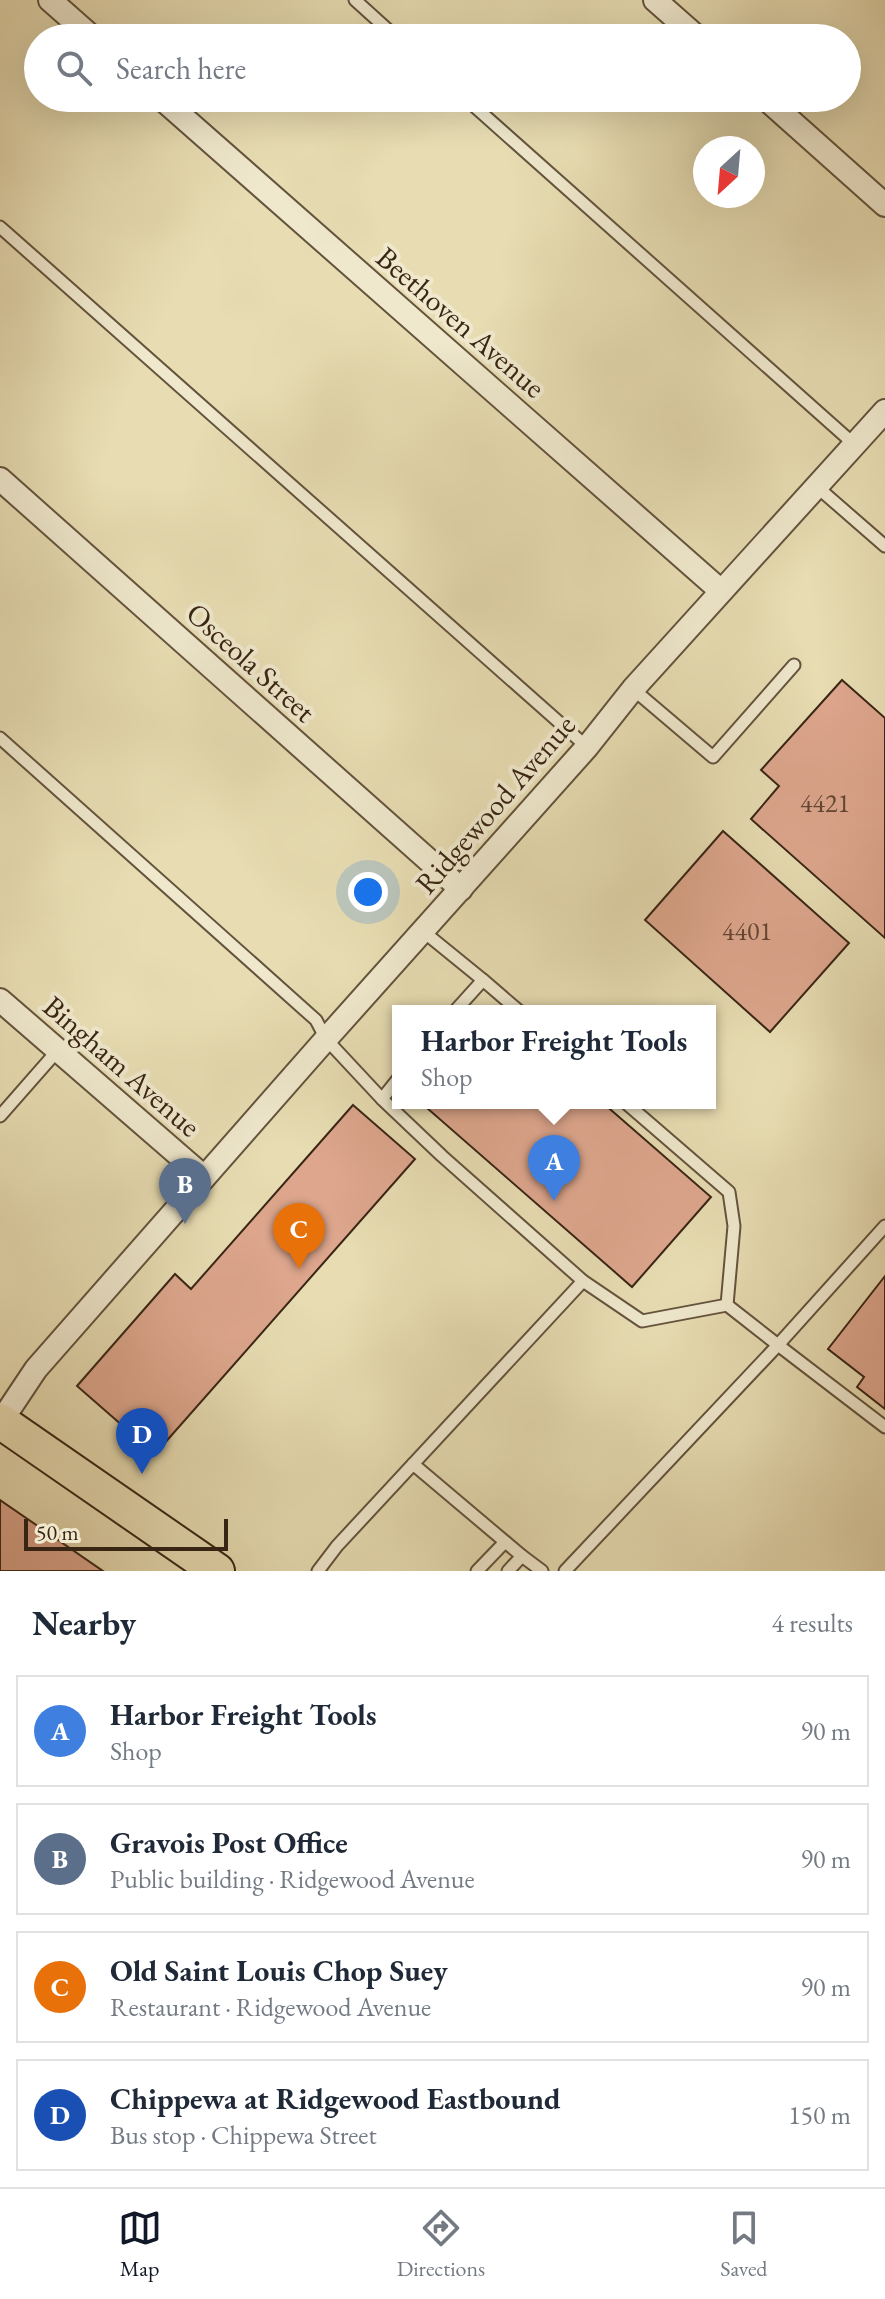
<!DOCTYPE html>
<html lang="en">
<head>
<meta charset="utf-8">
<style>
  body { margin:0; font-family:"EB Garamond",serif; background:#f6f6f7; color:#1f2937 }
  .compass { position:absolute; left:693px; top:136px; width:72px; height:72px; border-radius:50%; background:#fff; box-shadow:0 8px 32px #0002; rotate:206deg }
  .scale { position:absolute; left:24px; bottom:20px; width:204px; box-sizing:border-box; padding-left:8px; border:4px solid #392514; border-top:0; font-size:22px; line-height:28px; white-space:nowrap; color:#392514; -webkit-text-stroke:6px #efe8cd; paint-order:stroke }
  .you { position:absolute; left:368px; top:892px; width:28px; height:28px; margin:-20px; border:6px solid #fff; border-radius:50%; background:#1a73e8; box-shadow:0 0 0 12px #1a73e833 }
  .badge { display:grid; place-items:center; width:52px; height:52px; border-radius:50%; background:#111827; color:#fff; font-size:26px; font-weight:700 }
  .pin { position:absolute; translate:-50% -66px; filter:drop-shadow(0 2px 4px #0008) }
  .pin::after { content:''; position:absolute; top:42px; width:28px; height:24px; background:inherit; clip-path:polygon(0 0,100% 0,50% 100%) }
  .popup { position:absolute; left:392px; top:1005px; width:324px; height:104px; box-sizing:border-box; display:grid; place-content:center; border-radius:0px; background:#fff; filter:drop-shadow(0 2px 6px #0005); font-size:26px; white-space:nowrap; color:#747a83 }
  .popup b { font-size:30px; color:#1f2937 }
  .popup::after { content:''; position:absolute; left:50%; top:100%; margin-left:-16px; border:16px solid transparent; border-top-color:#fff }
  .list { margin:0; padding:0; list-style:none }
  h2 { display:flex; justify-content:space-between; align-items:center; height:104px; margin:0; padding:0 32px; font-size:34px }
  h2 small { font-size:26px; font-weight:400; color:#747a83 }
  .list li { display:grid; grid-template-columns:52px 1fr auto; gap:24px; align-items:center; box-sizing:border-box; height:112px; margin:0 16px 16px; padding:0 16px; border:2px solid #e0e1e3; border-radius:0px }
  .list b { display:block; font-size:30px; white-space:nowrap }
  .list p { margin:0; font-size:26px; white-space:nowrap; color:#747a83 }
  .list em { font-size:26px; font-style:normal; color:#747a83 }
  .icon { flex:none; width:44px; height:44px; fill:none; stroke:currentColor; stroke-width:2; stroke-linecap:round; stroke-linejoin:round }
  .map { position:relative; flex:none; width:885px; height:1571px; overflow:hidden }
  .search { position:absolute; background:#fff; box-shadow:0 8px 32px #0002; left:24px; right:24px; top:24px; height:88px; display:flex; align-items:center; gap:20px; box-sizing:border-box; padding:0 28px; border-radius:44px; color:#747a83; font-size:30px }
  .sheet { height:616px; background:#fff }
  nav { display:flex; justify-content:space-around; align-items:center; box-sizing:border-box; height:112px; border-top:2px solid #e0e1e3; background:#fff; font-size:22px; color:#747a83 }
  nav a { display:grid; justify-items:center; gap:4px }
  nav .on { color:#111827 }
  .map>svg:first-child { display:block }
</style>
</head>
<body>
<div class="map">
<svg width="885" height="1571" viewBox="0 0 885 1571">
  <rect width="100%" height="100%" fill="#e7dcb2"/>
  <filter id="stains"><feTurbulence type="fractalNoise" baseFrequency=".0025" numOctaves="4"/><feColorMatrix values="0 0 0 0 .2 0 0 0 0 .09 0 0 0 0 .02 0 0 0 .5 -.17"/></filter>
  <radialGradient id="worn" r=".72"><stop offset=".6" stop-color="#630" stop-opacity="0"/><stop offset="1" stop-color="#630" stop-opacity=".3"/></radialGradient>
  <g fill="#dda68d" stroke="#392514" stroke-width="2">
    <path d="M 842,680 L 885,718 L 885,938 L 751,819 L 779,786 L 761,770 Z"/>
    <path d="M 723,831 L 849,943 L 770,1032 L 645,920 Z"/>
    <path d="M 432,1103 L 603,1103 L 711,1197 L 632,1287 L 427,1108 Z"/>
    <path d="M 353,1105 L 415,1159 L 155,1454 L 77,1386 L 175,1274 L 191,1289 Z"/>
    <path d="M 885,1276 L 885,1409 L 857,1387 L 864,1377 L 828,1349 Z"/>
    <path d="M 0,1500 L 103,1571 L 0,1571 Z"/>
  </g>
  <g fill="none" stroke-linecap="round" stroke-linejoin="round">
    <defs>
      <g id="service">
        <path d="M 355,0 L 397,38"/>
        <path d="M 465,98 L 855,445"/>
        <path d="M 0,227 L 587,747"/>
        <path d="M 816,486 L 885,546"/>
        <path d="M 633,689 L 713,757 L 794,665"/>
        <path d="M 0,738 L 316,1020 L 326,1039 L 382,1099"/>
        <path d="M 424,932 L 483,980 L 455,1011"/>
        <path d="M 483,980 L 519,1011"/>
        <path d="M 626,1103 L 729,1192 L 734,1226 L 727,1305"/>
        <path d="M 0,1116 L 58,1050"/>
        <path d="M 885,1226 L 778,1345 L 885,1427"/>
        <path d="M 413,1464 L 522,1556 L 542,1571"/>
        <path d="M 318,1571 L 337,1546 L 583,1281 L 442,1156 L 382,1099 L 398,1079"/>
        <path d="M 477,1571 L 505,1542"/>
        <path d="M 508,1571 L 522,1556"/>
        <path d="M 565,1571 L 778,1345 L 727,1305 L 642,1321 L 583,1281"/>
      </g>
      <g id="minor">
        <path d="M 50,0 L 93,38"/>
        <path d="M 655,0 L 698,38"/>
        <path d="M 161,98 L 721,591"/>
        <path d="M 765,98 L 885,205"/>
        <path d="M 0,479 L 461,889"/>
        <path d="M 0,1000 L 204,1177"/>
        <path d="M 0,1423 L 36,1369 L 326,1039 L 587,747 L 633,689 L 885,411"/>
      </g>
      <path id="primary" d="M 0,1421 L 217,1571"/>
    </defs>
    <use href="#service" stroke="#64533c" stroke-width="15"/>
    <use href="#minor" stroke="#64533c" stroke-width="26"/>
    <use href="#primary" stroke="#392514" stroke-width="38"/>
    <use href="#service" stroke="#efe8cd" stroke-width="11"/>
    <use href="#minor" stroke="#efe8cd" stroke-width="22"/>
    <use href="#primary" stroke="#e7dcb2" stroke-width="34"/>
  </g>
  <g text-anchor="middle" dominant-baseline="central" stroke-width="8" stroke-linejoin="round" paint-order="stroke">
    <g font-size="26" fill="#624532">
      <text x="825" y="803">4421</text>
      <text x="747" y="931">4401</text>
    </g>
    <g font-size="30" fill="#392514" stroke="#efe8cd">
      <text transform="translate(461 322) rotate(41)">Beethoven Avenue</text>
      <text transform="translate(251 662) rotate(42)">Osceola Street</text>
      <text transform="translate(495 804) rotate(-49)">Ridgewood Avenue</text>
      <text transform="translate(122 1066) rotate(41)">Bingham Avenue</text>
    </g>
  </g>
  <rect width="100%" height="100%" filter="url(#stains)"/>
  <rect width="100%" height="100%" fill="url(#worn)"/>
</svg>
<svg class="compass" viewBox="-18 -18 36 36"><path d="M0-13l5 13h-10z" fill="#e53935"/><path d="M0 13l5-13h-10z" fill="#747a83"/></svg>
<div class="scale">50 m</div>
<div class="you"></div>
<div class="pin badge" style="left:554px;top:1201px;background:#3f7fe0">A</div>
<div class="popup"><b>Harbor Freight Tools</b>Shop</div>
<div class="pin badge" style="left:185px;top:1224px;background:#5c6f8a">B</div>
<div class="pin badge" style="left:299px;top:1269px;background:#e8710a">C</div>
<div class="pin badge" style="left:142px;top:1474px;background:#1a4fb4">D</div>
<div class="search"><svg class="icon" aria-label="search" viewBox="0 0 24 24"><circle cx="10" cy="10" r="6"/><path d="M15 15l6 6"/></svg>Search here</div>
</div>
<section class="sheet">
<h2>Nearby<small>4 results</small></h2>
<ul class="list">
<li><span class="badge" style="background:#3f7fe0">A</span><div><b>Harbor Freight Tools</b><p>Shop</p></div><em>90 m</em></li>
<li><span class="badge" style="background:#5c6f8a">B</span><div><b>Gravois Post Office</b><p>Public building · Ridgewood Avenue</p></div><em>90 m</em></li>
<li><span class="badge" style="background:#e8710a">C</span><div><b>Old Saint Louis Chop Suey</b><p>Restaurant · Ridgewood Avenue</p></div><em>90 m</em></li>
<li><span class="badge" style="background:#1a4fb4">D</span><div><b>Chippewa at Ridgewood Eastbound</b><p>Bus stop · Chippewa Street</p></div><em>150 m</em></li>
</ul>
</section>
<nav>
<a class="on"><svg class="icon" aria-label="map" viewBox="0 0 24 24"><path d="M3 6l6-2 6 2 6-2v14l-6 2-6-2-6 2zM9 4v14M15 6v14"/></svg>Map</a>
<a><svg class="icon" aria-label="directions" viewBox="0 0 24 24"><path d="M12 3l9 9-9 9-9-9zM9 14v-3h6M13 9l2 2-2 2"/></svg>Directions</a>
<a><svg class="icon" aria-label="saved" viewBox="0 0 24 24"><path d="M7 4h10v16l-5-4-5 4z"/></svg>Saved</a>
</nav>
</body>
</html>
